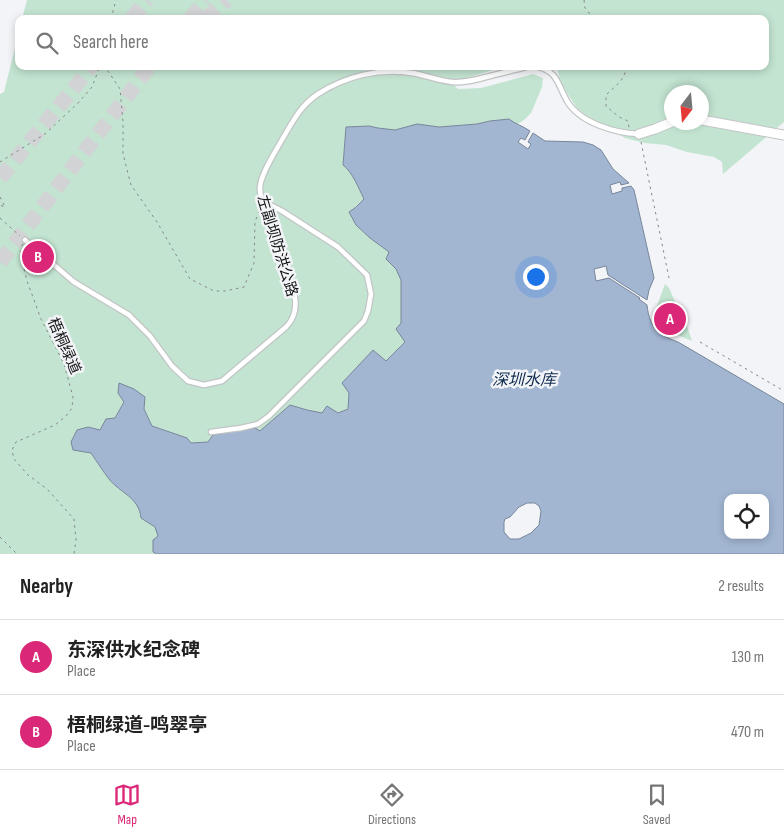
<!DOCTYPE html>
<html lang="en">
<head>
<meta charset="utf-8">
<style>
  body { margin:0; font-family:"Sofia Sans Condensed","Noto Sans SC",sans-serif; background:#f6f6f6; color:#222 }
  .controls { position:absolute; right:15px; bottom:15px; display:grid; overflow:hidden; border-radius:10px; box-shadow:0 2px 8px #0003 }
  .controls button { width:45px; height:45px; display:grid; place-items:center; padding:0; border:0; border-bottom:1px solid #e0e0e0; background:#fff; color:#222; font:25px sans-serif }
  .compass { position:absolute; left:664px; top:85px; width:45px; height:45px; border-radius:50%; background:#fff; box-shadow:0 2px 8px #0003; rotate:196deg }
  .you { position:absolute; left:535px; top:276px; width:18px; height:18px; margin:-12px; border:4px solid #fff; border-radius:50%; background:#1a73e8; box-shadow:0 0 0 8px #1a73e833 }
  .badge { display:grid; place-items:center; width:32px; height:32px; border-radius:50%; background:#db2777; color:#fff; font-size:16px; font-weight:700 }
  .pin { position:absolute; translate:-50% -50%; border:2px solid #fff; box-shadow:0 1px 5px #0006 }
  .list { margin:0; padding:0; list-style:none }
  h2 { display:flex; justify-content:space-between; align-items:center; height:65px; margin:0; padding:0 20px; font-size:21px }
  h2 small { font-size:16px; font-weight:400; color:#767676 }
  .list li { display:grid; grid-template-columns:32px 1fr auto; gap:15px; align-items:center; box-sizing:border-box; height:75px; padding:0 20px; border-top:1px solid #e0e0e0 }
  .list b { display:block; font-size:19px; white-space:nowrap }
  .list p { margin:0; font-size:16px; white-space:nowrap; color:#767676 }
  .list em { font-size:16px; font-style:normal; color:#767676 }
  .icon { flex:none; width:28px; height:28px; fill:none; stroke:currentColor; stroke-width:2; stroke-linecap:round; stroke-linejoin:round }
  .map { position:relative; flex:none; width:784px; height:554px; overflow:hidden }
  .search { position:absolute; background:#fff; box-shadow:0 2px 8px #0003; left:15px; right:15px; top:15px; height:55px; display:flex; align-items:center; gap:12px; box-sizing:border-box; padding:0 18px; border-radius:10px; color:#767676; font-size:19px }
  .sheet { height:215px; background:#fff }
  nav { display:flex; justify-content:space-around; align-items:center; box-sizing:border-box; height:70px; border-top:1px solid #e0e0e0; background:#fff; font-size:14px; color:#767676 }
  nav a { display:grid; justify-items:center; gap:2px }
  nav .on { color:#db2777 }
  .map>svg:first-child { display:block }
</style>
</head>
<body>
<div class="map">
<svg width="784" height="554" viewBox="0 0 784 554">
  <rect width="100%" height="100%" fill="#f2f4f7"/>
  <g fill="#c3e4d1" fill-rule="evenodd">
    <path d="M 27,0 L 784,0 L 784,122 L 723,174 L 722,162 L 714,157 L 687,152 L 666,145 L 645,143 L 625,138 L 605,126 L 586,115 L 577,108 L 561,84 L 557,68 L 554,66 L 765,66 L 765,19 L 22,19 ZM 672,92 L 702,92 L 702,122 L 672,122 Z"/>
    <path d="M 19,32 L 19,66 L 506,66 L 463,79 L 452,79 L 451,82 L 458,89 L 481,88 L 533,74 L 543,78 L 542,87 L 531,113 L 524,120 L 516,125 L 490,121 L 477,124 L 439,127 L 417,124 L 395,130 L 378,128 L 369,126 L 346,127 L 343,165 C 353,174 358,187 364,199 L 349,212 L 356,225 L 370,238 L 389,252 L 386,259 L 396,269 L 401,280 L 401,323 L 405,342 L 386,361 L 373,350 L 342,383 L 349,393 L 348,408 C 345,410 341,412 337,413 C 322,416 304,410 290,405 L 260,431 L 255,428 L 213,435 L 209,442 L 191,443 L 187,438 L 152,426 L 144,409 L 118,393 L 124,402 L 114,419 L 100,430 L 88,427 L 73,450 L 91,453 C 97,462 103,471 109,479 C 120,493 139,497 142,518 C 160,530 161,530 153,551 L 157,554 L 0,554 L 0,94 L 4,92 Z"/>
    <path d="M 665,284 L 669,288 L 677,306 L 674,307 L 668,304 L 661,307 L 657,306 Z"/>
    <path d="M 657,312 L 658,313 C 662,324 666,329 677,332 L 682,321 L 686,323 L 692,341 L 664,329 L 658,321 L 656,313 Z"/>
  </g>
  <path fill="#a2b6d2" stroke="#78869a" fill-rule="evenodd" d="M 509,119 C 515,124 523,126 530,131 L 525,140 L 521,138 L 518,142 L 528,149 L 531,144 L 528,142 L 533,133 L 545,141 L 583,142 L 593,145 L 601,150 L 613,169 L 629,183 L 621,185 L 620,182 L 610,185 L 612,194 L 622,191 L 622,188 L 631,186 L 634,190 L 654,278 L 649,290 L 647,300 L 608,275 L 606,266 L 594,269 L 596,281 L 609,278 L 640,298 L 639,299 L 647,305 C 648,316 652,329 662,335 C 667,338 673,340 678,342 L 784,404 L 784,554 L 157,554 L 153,552 L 153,540 L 158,536 L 155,527 L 141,518 C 139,497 120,493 109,479 C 103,471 97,462 91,453 L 73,450 L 71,442 L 77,430 L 88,427 L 100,430 L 106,419 L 115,418 L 124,402 L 118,393 L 119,383 L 134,389 L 145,397 L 144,409 L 152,426 L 187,438 L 191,443 L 208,442 L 213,435 L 255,428 L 260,431 L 290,405 L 307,410 L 322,413 L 327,406 L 338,413 L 348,409 L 349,393 L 342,383 L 373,350 L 386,361 L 405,342 L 396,329 L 401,323 L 401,280 L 396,269 L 386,259 L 389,252 L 370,238 L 356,225 L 349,212 L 356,207 L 364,199 C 358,187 353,173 343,165 L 346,127 L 369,126 L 378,128 L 395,130 L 417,124 L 439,127 L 477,124 L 490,121 ZM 728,498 L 765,498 L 765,535 L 728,535 ZM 527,503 L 535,503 L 539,506 L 541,511 L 539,525 L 531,533 L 519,539 L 510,539 L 504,532 L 504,522 L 505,519 L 510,517 L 519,507 Z"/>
  <path fill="#c2c4c7" d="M 28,248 L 49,266 L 46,268 L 25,252 Z"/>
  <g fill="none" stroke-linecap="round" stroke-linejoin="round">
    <g stroke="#d1d3d5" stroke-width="15" stroke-dasharray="15 8" stroke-linecap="butt">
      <path d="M 131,19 L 148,0"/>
      <path d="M 190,19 L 206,0"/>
      <path d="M 205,19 L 227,0"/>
      <path d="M 0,178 L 92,66"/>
      <path d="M 0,262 L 150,66"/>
    </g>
    <defs>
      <g id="lane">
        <path d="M 535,66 C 558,71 557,83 567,101 C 580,123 615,133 639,134"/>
        <path d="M 25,240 L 74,282 L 129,315 L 150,336 L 172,366 L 188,381 L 204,385 L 222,381 L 286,327 C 308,305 286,274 277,251 C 272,237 268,222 264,207 C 262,202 260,195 260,189 C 259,176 277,149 283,138 C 293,121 301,105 318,94 C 346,76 379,68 412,73 C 425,75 439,81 452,82 C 464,83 475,80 486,77 C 501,73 515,70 530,66"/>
        <path d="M 211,432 L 241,428 L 258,424 L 269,416 L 364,321 L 368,311 L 371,294 L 367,275 L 338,247 L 282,211 L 262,201"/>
      </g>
      <g id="street">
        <path d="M 702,120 L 784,135"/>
        <path d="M 639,134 L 655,129 L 672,122"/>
      </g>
    </defs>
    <use href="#lane" stroke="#c2c4c6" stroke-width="7"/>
    <use href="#street" stroke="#c2c4c6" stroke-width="11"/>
    <g stroke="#868789" stroke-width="1" stroke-dasharray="2.5 4" stroke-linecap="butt">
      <path d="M 584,0 L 585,8 L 594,19"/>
      <path d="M 111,19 L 116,0"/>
      <path d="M 103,66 L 108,71 L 120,89 L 123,122 L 123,154 L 131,185 L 157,222 L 190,279 L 214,291 L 225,291 L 244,287 L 254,263 L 255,222 L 259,211"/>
      <path d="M 626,66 C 626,80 615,86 606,95 L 606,106 L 619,117 L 628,121 L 629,128"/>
      <path d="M 641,142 L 669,278"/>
      <path d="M 0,162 L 45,134 L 78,103 L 92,87 L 100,66"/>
      <path d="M 0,197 L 5,207 L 0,205"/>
      <path d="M 0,218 L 20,236"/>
      <path d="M 23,244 L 21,247 L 21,257 L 27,281 L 41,319 L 64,364 L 73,397 L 72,408 L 66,416 L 55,425 L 16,442 L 12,450 L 14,459 L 28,475 L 47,489 L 74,519 L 76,540 L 74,554"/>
      <path d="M 700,342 L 784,391"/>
      <path d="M 0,537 L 17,554"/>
    </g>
    <use href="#lane" stroke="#fff" stroke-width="4.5"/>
    <use href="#street" stroke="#fff" stroke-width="9"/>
  </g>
  <g text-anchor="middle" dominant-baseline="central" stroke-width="5" stroke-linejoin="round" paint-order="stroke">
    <g font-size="15" fill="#151516" stroke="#f2f4f7">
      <text transform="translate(277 246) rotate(73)">左副坝防洪公路</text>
      <text transform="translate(64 346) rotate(66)">梧桐绿道</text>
    </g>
    <g font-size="16" font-style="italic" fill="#0d294e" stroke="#f2f4f7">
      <text x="524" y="380">深圳水库</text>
    </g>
  </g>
</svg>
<div class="controls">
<button><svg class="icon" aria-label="locate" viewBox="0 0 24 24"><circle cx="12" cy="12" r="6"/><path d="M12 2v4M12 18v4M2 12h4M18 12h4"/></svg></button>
</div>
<svg class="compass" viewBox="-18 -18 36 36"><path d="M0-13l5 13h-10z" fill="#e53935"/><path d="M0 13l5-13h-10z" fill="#767676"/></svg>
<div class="you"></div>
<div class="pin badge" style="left:670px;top:319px">A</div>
<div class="pin badge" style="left:38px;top:257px">B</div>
<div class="search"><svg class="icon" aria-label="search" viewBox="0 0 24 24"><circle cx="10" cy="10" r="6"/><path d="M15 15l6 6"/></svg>Search here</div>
</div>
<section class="sheet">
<h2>Nearby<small>2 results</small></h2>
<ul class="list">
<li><span class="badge">A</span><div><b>东深供水纪念碑</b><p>Place</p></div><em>130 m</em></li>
<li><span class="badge">B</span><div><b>梧桐绿道-鸣翠亭</b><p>Place</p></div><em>470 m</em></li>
</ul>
</section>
<nav>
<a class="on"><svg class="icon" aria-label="map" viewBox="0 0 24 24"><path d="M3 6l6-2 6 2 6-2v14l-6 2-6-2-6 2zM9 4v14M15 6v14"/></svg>Map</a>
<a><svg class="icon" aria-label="directions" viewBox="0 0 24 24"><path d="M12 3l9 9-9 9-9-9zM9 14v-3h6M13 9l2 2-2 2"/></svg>Directions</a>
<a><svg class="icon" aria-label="saved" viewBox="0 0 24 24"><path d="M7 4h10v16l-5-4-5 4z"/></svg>Saved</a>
</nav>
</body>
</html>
